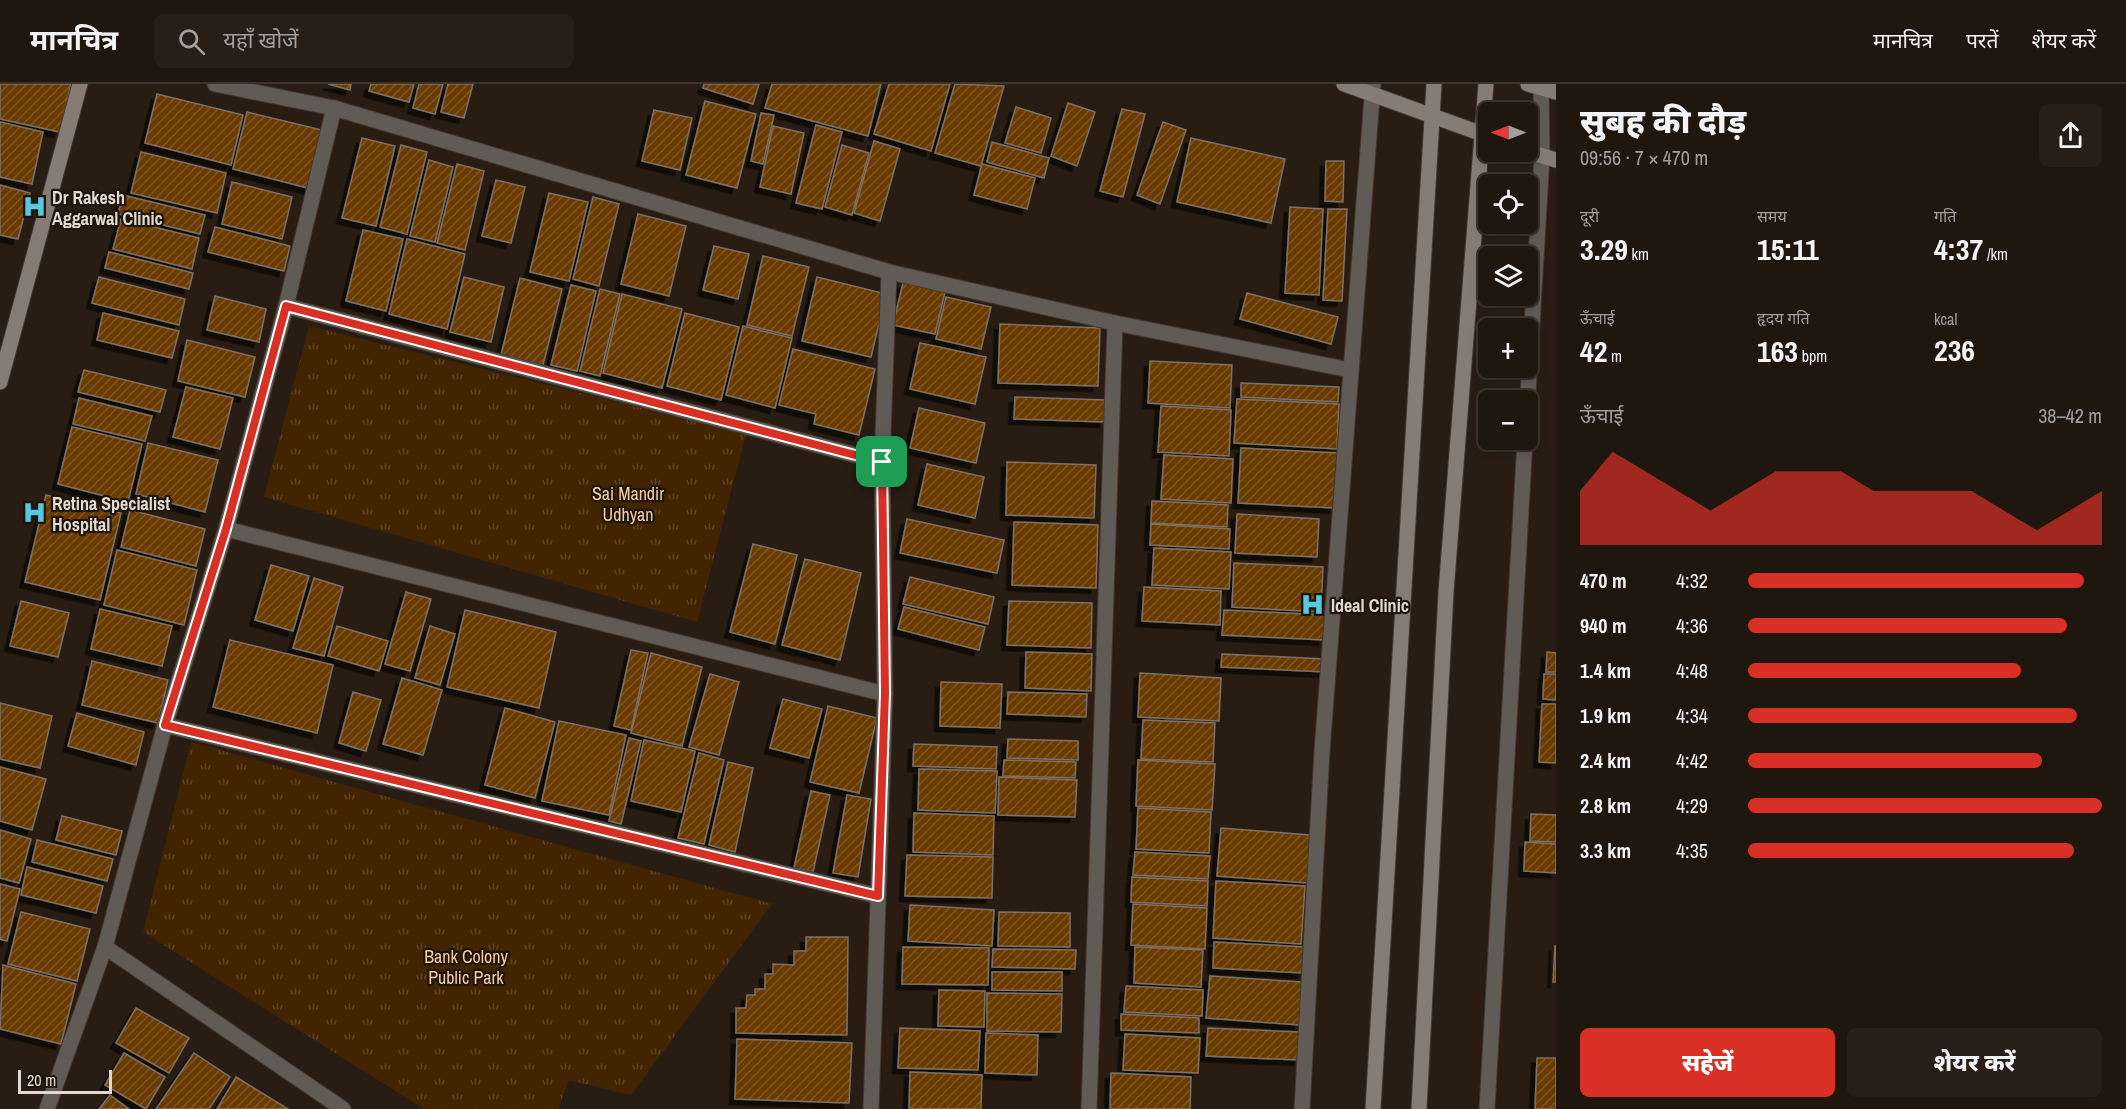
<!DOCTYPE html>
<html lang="hi">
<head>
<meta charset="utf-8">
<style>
	:root { --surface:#1f160e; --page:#271f17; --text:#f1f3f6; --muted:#a19f9e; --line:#3c352e; --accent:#d93025 }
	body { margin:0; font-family:"Archivo Narrow","Noto Sans Devanagari",sans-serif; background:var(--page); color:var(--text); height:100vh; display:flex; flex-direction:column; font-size:22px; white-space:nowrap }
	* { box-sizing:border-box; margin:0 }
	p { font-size:20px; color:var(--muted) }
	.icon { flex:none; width:33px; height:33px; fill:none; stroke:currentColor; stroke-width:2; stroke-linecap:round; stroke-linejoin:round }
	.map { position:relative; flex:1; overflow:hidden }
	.side { display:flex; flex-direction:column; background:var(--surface); width:570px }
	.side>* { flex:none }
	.needle { width:39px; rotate:270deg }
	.buttons { position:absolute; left:1478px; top:18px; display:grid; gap:12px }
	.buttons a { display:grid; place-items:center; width:60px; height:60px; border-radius:9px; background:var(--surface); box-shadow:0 3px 9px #0003,0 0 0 2px var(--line); font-size:30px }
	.scale { position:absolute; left:18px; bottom:15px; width:94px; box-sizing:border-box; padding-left:6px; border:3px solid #e1d9d2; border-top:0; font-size:16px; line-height:21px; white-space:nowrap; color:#e1d9d2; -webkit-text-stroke:4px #1f140a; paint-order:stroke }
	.pin { position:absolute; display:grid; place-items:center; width:51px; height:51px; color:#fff; margin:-26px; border-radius:12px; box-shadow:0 3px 9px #0006 }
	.round { display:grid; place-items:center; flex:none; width:63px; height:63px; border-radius:9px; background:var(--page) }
	.overview { display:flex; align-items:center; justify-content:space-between; height:102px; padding:0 24px }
	h1 { font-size:33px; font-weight:800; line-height:45px }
	.stats { display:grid; grid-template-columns:repeat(3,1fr); gap:9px; height:102px; padding:6px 24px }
	.stats div { display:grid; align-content:center }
	.stats b { font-size:30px; font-weight:800 }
	.stats small { font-size:16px; font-weight:400 }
	.stats p { font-size:16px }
	.chart { height:168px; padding:12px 24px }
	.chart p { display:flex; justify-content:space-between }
	.chart svg { width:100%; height:108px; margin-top:6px; fill:var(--accent); opacity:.7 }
	.cta { display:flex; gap:12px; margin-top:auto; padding:12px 24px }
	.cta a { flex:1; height:69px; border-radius:9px; background:var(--accent); color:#fff; font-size:24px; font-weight:800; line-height:69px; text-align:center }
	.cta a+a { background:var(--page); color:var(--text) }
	ul { padding:0 24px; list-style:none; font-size:20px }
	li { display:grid; grid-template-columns:96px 72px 1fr; align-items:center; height:45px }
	li i { height:15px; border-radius:8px; background:var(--accent) }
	header { display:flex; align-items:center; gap:36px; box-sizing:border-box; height:84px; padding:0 30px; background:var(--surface); border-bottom:2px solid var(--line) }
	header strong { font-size:28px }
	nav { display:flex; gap:33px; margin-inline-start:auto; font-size:21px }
	.search { width:420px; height:54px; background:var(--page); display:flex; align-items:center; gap:15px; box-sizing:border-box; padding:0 21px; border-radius:9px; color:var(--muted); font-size:22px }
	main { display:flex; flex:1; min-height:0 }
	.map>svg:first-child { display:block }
	.grass { fill:url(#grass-tufts) }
	.building { fill:url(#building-hatch); stroke:#7e7063; stroke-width:1.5; filter:url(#shadow) }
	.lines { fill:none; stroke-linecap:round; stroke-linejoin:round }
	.street-casing { stroke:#43372e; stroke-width:17 }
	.secondary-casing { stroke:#43372e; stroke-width:17 }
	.street { stroke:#615b55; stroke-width:15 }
	.secondary { stroke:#867c73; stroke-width:15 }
	.route-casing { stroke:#fff; stroke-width:12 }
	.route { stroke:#d93025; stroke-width:8 }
	.labels { text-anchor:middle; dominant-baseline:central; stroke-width:4.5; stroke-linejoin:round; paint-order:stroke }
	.poi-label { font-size:18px; font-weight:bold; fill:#e1d9d2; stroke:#1f140a; text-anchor:start }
	.park-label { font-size:18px; fill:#f8cba3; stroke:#1f140a }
</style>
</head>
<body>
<header>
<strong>मानचित्र</strong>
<div class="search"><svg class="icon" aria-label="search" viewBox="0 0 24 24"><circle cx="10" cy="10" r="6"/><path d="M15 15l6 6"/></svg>यहाँ खोजें</div>
<nav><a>मानचित्र</a><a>परतें</a><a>शेयर करें</a></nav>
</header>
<main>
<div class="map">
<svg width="1556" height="1025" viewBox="0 0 1556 1025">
	<defs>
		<pattern id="grass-tufts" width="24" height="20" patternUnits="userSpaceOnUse" patternTransform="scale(1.5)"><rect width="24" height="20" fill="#422402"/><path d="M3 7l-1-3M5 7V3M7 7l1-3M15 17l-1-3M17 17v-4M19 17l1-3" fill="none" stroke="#5d4326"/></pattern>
		<pattern id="building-hatch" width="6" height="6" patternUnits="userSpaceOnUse" patternTransform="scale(1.5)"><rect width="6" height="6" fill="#6a3b00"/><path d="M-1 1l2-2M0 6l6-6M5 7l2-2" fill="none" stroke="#7f5724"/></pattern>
		<filter id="shadow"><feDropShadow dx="-5.5" dy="5.5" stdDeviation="0" flood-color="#0009"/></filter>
	</defs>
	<rect width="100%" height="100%" fill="#291d13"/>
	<!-- grass -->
	<g class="grass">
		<path d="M309,242L746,350L697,538L264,413Z"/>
		<path d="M191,658L772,820L631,1011L569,996L558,1025H424L143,848Z"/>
	</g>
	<!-- building -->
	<g class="building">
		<path d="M0,0H71L60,48L0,35Z"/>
		<path d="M328,0H351L350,6Z"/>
		<path d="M371,0H414L409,18L369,7Z"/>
		<path d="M419,0H443L435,30L413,24Z"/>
		<path d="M448,0H473L464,34L441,28Z"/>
		<path d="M704,0H759L753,20L703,4Z"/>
		<path d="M772,0H881L868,52L765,24Z"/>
		<path d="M889,0H950L931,67L874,50Z"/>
		<path d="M955,0L1004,2L981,82L935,69Z"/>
		<path d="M157,10L243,31L231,81L145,59Z"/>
		<path d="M705,17L756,30L737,104L686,91Z"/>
		<path d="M1068,19L1095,28L1077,82L1051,72Z"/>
		<path d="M1016,23L1051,34L1041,69L1005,59Z"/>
		<path d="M1122,25L1145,30L1123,113L1100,107Z"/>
		<path d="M654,26L692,34L680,86L642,77Z"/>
		<path d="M247,28L326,47L312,105L233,85Z"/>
		<path d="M761,29L774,31L763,80L751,77Z"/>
		<path d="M0,38L43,48L32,100L0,93Z"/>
		<path d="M1163,38L1186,46L1160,120L1137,111Z"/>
		<path d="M816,41L842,48L822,125L796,119Z"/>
		<path d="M773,42L804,49L791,110L760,103Z"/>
		<path d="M362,54L395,62L376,142L342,134Z"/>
		<path d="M1191,54L1285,75L1271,139L1177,118Z"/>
		<path d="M874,57L900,65L880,137L854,129Z"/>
		<path d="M992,58L1049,74L1044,94L987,78Z"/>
		<path d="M401,61L427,68L407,150L380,143Z"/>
		<path d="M842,61L869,69L852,131L825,123Z"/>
		<path d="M141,68L226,89L217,129L131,109Z"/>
		<path d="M429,76L453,83L435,158L410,152Z"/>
		<path d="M1326,77H1344L1343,118L1325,117Z"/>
		<path d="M457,80L484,87L465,166L437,159Z"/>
		<path d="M982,80L1035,94L1027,125L974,111Z"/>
		<path d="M496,96L525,103L511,159L482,152Z"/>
		<path d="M232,98L292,113L282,155L222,140Z"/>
		<path d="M0,101L30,109L18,155L0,151Z"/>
		<path d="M549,109L588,118L569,197L530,188Z"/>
		<path d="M123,111L205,131L200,150L118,130Z"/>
		<path d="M593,113L619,120L599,202L573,195Z"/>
		<path d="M1290,123L1323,125L1319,211L1285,209Z"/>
		<path d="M1328,125H1347L1342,217L1323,216Z"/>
		<path d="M638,130L686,142L669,212L621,200Z"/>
		<path d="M121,135L199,154L192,185L113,165Z"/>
		<path d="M215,143L290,162L284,187L208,168Z"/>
		<path d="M363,146L403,155L386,227L346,217Z"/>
		<path d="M407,155L465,170L447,245L389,230Z"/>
		<path d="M714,162L749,170L738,215L703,206Z"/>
		<path d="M109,168L193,189L189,205L105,184Z"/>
		<path d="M763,172L809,183L792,252L747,241Z"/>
		<path d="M99,193L185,215L179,241L92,219Z"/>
		<path d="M464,193L504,203L491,258L450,248Z"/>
		<path d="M817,193L886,210L871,273L802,257Z"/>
		<path d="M520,194L562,205L543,281L501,271Z"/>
		<path d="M903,199L945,208L935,250L893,241Z"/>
		<path d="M571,201L596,207L577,287L551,281Z"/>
		<path d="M600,205L620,210L600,292L580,287Z"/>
		<path d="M1247,209L1338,233L1331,260L1240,235Z"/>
		<path d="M622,210L682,225L662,304L603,289Z"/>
		<path d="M215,212L266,225L259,258L207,246Z"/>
		<path d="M946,213L991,223L981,265L936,255Z"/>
		<path d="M103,229L179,247L172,274L97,256Z"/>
		<path d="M685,229L739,243L721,316L667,302Z"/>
		<path d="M1000,240L1100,244L1098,302L998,299Z"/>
		<path d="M743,242L792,254L775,324L726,311Z"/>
		<path d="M187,256L255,273L245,313L178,297Z"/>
		<path d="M920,259L986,273L975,320L910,305Z"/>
		<path d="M793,265L875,285L859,351L814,340L816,330L779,321Z"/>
		<path d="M1150,277L1232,281L1230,324L1148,319Z"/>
		<path d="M84,286L166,306L160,328L78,308Z"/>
		<path d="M1241,299L1339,303L1338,318L1241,313Z"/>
		<path d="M186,303L233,314L220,365L173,353Z"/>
		<path d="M1015,313L1106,316L1105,338L1014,335Z"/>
		<path d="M79,314L152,332L145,357L73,340Z"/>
		<path d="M1237,315L1339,320L1337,365L1234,359Z"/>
		<path d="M1161,322L1231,326L1229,372L1158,368Z"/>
		<path d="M919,324L985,339L976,379L910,364Z"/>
		<path d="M72,343L142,360L128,418L58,400Z"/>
		<path d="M148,359L218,376L205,428L136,410Z"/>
		<path d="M1241,364L1337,369L1335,424L1238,419Z"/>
		<path d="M1164,371L1233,375L1231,419L1161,415Z"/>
		<path d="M1007,378L1096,381L1094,434L1006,431Z"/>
		<path d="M927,380L984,393L975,434L918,421Z"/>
		<path d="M46,411L121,429L100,516L25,498Z"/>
		<path d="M1152,417L1228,421L1227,443L1151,439Z"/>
		<path d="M130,426L205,445L196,482L121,463Z"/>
		<path d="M1237,430L1319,435L1317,473L1235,469Z"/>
		<path d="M907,435L1004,456L997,489L900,469Z"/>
		<path d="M1014,438L1098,441L1096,504L1012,501Z"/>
		<path d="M1151,440L1230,445L1229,465L1150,461Z"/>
		<path d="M753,460L797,471L775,560L730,548Z"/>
		<path d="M1154,464L1231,468L1229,505L1152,501Z"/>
		<path d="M117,466L197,486L184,541L104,521Z"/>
		<path d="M805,475L861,489L840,576L782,561Z"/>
		<path d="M1234,479L1323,483L1321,528L1232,523Z"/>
		<path d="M271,481L309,492L293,547L255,536Z"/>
		<path d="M910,493L994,513L988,540L903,520Z"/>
		<path d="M314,494L343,503L324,572L293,564Z"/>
		<path d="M1144,503L1221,507L1220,541L1142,537Z"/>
		<path d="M406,508L431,515L410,587L385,580Z"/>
		<path d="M21,517L69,529L58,573L10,562Z"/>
		<path d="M1009,517L1092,519L1091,564L1007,561Z"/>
		<path d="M904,523L985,543L979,566L898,545Z"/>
		<path d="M100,525L172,542L162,582L91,565Z"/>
		<path d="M465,526L556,548L539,624L447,603Z"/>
		<path d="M1224,526L1325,531L1324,556L1222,551Z"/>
		<path d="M337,542L388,557L379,587L328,572Z"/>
		<path d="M430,542L455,550L440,601L415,594Z"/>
		<path d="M230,556L333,581L317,649L213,623Z"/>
		<path d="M631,566L648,569L631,646L614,642Z"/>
		<path d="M1026,568L1092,570L1091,607L1025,604Z"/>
		<path d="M1547,568L1556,569V588H1546Z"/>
		<path d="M651,569L702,583L682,662L631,649Z"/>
		<path d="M1222,570L1325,575V588L1221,583Z"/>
		<path d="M92,577L168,596L158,639L82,621Z"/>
		<path d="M1140,589L1221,594L1219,637L1138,633Z"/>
		<path d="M710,590L739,598L719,671L689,663Z"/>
		<path d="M1544,590H1556V616L1543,615Z"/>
		<path d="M402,594L442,606L423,671L383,660Z"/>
		<path d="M941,598L1002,600L1000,644L940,642Z"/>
		<path d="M353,608L381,616L366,667L339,659Z"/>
		<path d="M1008,608L1087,610L1086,633L1007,630Z"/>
		<path d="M783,615L822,625L809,674L770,664Z"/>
		<path d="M0,619L52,632L40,684L0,675Z"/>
		<path d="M1542,620H1556V679L1539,678Z"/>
		<path d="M828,622L877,634L859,709L810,698Z"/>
		<path d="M505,624L555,638L535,714L485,701Z"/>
		<path d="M77,629L144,648L136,681L68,662Z"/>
		<path d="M1143,636L1215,639L1213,678L1141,675Z"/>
		<path d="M559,637L626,651L609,731L542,717Z"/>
		<path d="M629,654L641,657L621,740L609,737Z"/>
		<path d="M1008,655L1078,657V676L1007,674Z"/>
		<path d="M644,656L695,667L681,728L631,717Z"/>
		<path d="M914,660L997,663L996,685L913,682Z"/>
		<path d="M699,669L724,676L704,760L678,754Z"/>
		<path d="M1004,676L1076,678L1075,694L1003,692Z"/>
		<path d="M1138,676L1215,680L1212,726L1136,722Z"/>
		<path d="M728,678L753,684L735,768L709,761Z"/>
		<path d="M0,683L46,695L32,746L0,737Z"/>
		<path d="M919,685L997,687L995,729L918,726Z"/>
		<path d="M999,693L1077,696L1075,733L998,731Z"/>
		<path d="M811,707L830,711L813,788L794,784Z"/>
		<path d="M847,711L871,715L858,793L833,789Z"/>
		<path d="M1138,724L1211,728L1209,769L1136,765Z"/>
		<path d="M914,729L994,732L993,771L913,768Z"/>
		<path d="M1531,730L1556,731V758L1530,757Z"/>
		<path d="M62,732L122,747L116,771L56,756Z"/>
		<path d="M1221,744L1310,751L1307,799L1217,792Z"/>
		<path d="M0,746L31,755L19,799L0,794Z"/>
		<path d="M37,756L113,775L107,797L32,778Z"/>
		<path d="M1525,758L1556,760V789L1524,787Z"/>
		<path d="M1135,768L1210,772L1208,795L1133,791Z"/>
		<path d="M907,771L993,773L992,814L905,812Z"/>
		<path d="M27,783L103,802L96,829L21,811Z"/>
		<path d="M1132,793L1208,797L1207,822L1131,818Z"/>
		<path d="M1216,797L1305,802L1301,860L1213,854Z"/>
		<path d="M0,800L20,805L7,857L0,855Z"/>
		<path d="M1133,820L1207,824L1205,865L1131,861Z"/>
		<path d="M910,821L994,826L992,862L908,857Z"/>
		<path d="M21,828L90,845L77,897L8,880Z"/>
		<path d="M999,828L1070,829V863L998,862Z"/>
		<path d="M806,853H848L847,951L736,949V924H746L747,911H755V905H765V890H773V880L794,881V867H806Z"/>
		<path d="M1214,858L1304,863L1303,889L1213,884Z"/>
		<path d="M1555,862H1556V898H1553Z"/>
		<path d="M903,863L989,864L988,901L902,900Z"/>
		<path d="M1135,863L1203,866L1201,903L1134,899Z"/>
		<path d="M993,865L1076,866L1075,885L992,883Z"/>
		<path d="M3,881L76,900L61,960L0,945Z"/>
		<path d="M992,888H1062V907L992,906Z"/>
		<path d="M1210,892L1302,898L1299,941L1206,934Z"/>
		<path d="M1126,902L1203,906L1202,932L1124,928Z"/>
		<path d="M939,906L985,907L984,943L938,942Z"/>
		<path d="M987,909L1062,910L1061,948L987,947Z"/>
		<path d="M136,924L189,954L169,989L116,959Z"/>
		<path d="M1121,930L1199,934V949L1121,946Z"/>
		<path d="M900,944L980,947L978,986L898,984Z"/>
		<path d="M1208,944L1300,948L1299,976L1206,972Z"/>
		<path d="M986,949L1038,951L1037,991L985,989Z"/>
		<path d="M1125,950L1200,954L1198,989L1123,986Z"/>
		<path d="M737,955L852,959L849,1019L735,1015Z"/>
		<path d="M124,969L165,993L146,1025L105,1001Z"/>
		<path d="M194,969L230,993L209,1025H156Z"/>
		<path d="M1537,974H1556V1025H1535Z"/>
		<path d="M910,988L982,991L981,1025H909Z"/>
		<path d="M1111,989L1191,993L1190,1025H1110Z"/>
		<path d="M236,993L288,1025H217Z"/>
		<path d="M110,1011L129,1025H99Z"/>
	</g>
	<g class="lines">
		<defs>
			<g id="street">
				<path d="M215,0L334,24L889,188L1115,239L1350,286"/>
				<path d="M286,222L882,378"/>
				<path d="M1527,326L1542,72L1541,0"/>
				<path d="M226,445L885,610"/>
				<path d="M165,641L878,812"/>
				<path d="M105,863L343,1025"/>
				<path d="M47,1025L105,863L165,641L226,445L286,222L334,24"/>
				<path d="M871,1025L885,610L882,378L889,188"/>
				<path d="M1089,1025L1115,239"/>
				<path d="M1302,1025L1322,667L1373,0"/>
				<path d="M1487,1025L1525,356"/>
			</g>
			<g id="secondary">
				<path d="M1344,0L1488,52"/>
				<path d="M1528,0L1556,8"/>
				<path d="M1527,67L1556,76"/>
				<path d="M0,298L80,0"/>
				<path d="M1373,1025L1434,0"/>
				<path d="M1419,1025L1446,508L1486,0"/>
			</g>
		</defs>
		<!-- street casing -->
		<use href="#street" class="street-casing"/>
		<!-- secondary casing -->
		<use href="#secondary" class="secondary-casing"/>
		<!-- street -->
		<use href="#street" class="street"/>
		<!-- secondary -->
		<use href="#secondary" class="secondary"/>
	</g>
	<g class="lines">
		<defs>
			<path id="route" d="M286,222L882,378L885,609L878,812L165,641L226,445Z"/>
		</defs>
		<!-- route casing -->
		<use href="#route" class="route-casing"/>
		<!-- route -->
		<use href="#route" class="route"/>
	</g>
	<!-- icons -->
	<defs>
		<symbol id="hospital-bare" viewBox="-9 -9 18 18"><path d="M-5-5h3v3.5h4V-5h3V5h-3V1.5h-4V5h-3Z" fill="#56c9e0" stroke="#1f140a" stroke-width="2.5" paint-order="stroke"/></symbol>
	</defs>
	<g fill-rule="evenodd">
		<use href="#hospital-bare" x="18" y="106" width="33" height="33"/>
		<use href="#hospital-bare" x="18" y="412" width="33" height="33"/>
		<use href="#hospital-bare" x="1296" y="504" width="33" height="33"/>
	</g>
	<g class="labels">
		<!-- poi labels -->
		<g class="poi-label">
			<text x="52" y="113">Dr Rakesh<tspan x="52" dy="21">Aggarwal Clinic</tspan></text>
			<text x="52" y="419">Retina Specialist<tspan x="52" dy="21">Hospital</tspan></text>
			<text x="1331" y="521">Ideal Clinic</text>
		</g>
		<!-- park labels -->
		<g class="park-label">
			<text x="628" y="409">Sai Mandir<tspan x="628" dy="21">Udhyan</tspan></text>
			<text x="466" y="872">Bank Colony<tspan x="466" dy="21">Public Park</tspan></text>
		</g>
	</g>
</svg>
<div class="buttons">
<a><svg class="needle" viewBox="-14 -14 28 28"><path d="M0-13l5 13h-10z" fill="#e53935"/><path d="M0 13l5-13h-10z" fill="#a19f9e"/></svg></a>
<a><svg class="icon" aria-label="locate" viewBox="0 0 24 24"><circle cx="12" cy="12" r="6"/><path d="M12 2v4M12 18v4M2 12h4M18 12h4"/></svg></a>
<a><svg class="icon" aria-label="layers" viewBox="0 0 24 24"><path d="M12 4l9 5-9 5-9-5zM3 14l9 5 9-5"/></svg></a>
<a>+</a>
<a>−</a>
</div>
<div class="scale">20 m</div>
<div class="pin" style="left:882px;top:378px;background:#1e9e55"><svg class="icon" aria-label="arrive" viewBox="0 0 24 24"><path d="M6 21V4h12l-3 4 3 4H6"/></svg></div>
</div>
<section class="side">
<div class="overview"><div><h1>सुबह की दौड़</h1><p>09:56 · 7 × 470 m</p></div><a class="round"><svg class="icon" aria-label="share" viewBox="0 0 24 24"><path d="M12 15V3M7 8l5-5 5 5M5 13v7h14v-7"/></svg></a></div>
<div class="stats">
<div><p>दूरी</p><b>3.29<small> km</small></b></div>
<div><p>समय</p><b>15:11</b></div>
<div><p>गति</p><b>4:37<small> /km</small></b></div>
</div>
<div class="stats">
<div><p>ऊँचाई</p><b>42<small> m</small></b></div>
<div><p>हृदय गति</p><b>163<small> bpm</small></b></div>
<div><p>kcal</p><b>236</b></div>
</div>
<div class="chart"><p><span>ऊँचाई</span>38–42 m</p>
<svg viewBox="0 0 160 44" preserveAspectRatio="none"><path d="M0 44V22L10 6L20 14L30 22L40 30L50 22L60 14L70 14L80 14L90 22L100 22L110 22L120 22L130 30L140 38L150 30L160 22V44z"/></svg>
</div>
<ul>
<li><b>470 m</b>4:32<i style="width:95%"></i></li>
<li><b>940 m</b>4:36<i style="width:90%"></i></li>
<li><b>1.4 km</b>4:48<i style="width:77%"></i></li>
<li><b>1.9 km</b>4:34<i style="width:93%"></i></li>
<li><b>2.4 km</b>4:42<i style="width:83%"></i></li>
<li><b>2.8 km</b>4:29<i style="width:100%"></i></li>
<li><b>3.3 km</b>4:35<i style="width:92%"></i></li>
</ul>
<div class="cta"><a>सहेजें</a><a>शेयर करें</a></div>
</section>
</main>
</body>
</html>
